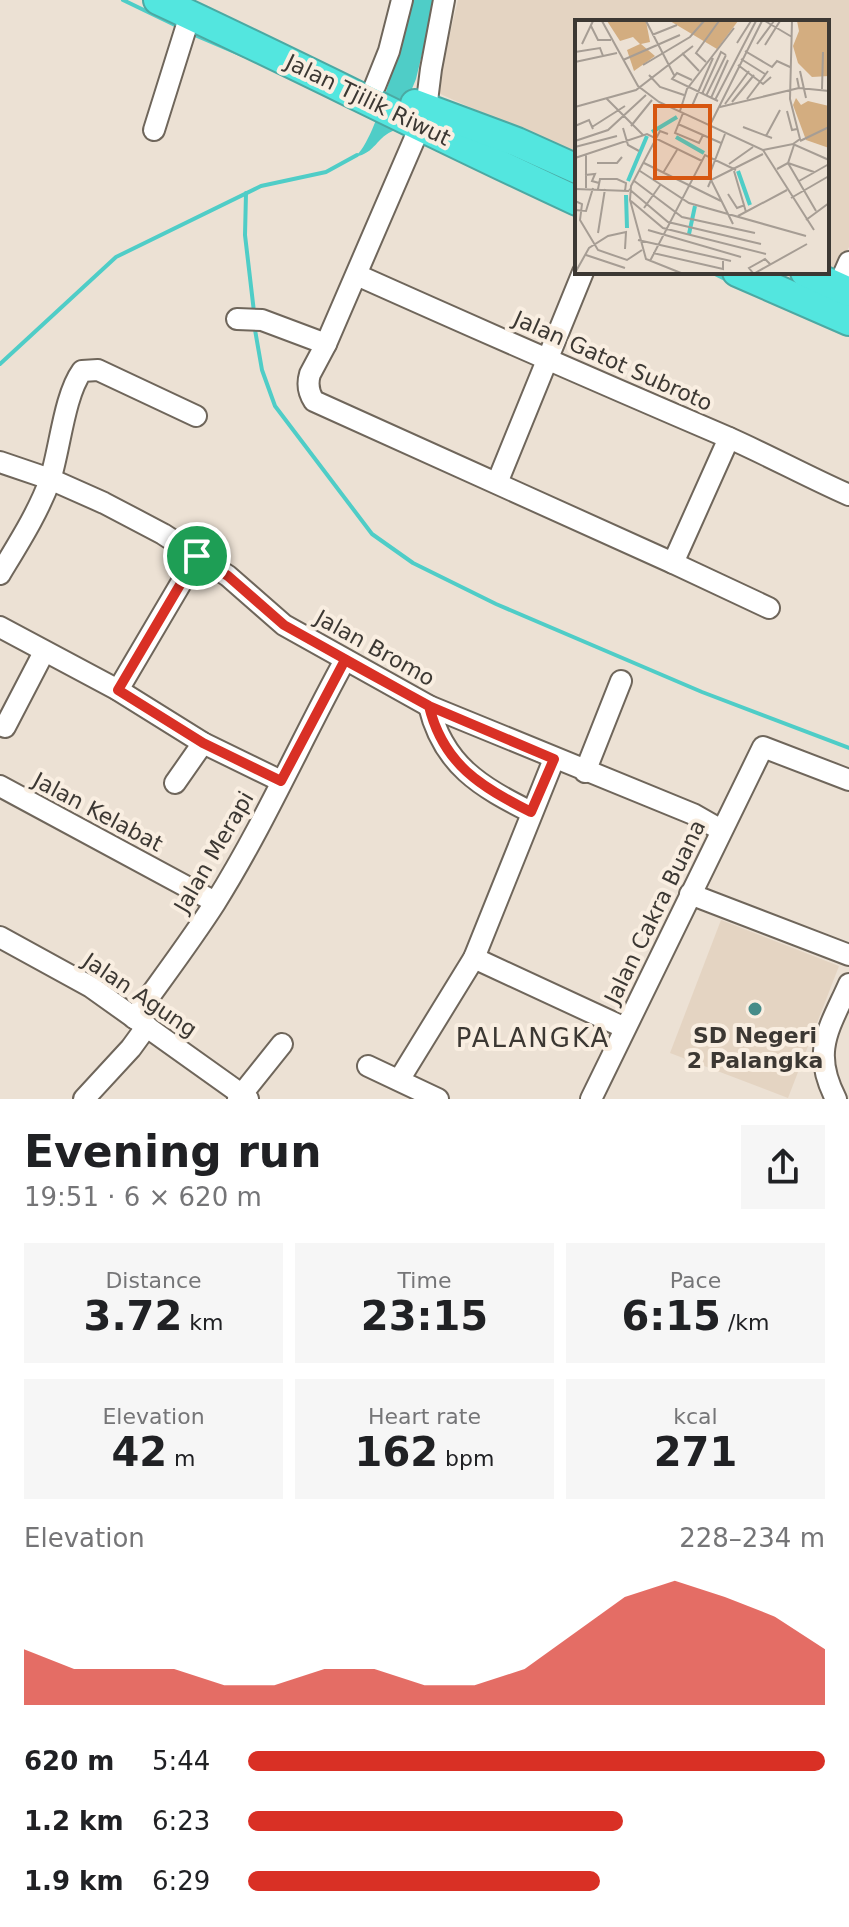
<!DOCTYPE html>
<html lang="en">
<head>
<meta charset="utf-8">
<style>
	:root { --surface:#fff; --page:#f6f6f6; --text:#202124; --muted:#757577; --accent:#d93025 }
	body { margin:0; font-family:"DejaVu Sans",sans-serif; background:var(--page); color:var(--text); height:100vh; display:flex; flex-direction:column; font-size:30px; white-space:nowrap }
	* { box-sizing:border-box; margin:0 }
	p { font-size:26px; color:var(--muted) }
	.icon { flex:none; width:44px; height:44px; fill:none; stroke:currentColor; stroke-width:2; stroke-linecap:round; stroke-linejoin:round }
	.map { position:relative; height:1099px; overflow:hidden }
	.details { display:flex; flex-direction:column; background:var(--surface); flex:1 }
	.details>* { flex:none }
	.pin { position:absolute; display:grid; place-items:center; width:68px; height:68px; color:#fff; margin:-34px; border:4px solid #fff; border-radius:50%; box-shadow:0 2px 8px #0007 }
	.round { display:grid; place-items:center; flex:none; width:84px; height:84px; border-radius:0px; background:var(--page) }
	.overview { display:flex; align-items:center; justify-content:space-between; height:136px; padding:0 24px }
	h1 { font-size:44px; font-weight:800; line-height:60px }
	.metrics { display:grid; grid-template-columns:repeat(3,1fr); gap:12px; height:136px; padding:8px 24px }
	.metrics div { display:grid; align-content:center; border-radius:0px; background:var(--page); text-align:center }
	.metrics b { font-size:40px; font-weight:800 }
	.metrics small { font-size:22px; font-weight:400 }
	.metrics p { font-size:22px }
	.chart { height:224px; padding:16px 24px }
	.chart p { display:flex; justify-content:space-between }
	.chart svg { width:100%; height:144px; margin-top:8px; fill:var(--accent); opacity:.7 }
	ul { padding:0 24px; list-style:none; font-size:26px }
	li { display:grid; grid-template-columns:128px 96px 1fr; align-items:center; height:60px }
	li i { height:20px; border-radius:10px; background:var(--accent) }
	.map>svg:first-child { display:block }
	.built { fill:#e4d4c2 }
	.water { fill:#4fcdc7 }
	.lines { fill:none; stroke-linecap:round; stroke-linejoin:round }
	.stream { stroke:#4fcdc7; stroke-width:4 }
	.minor-casing { stroke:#6f665b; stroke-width:24 }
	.highway-casing { stroke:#4ba9a3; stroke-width:32 }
	.minor { stroke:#fff; stroke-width:20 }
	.highway { stroke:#53e6df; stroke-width:28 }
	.route-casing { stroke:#fff; stroke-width:16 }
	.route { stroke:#d93025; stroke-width:10 }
	.poi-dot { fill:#458c89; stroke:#f9eee1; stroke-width:3 }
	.labels { text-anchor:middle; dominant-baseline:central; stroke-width:8; stroke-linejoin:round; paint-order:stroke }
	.street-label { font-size:22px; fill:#3c3833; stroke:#f9eee1 }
	.poi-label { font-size:22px; font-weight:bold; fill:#3c3833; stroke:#f9eee1 }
	.quarter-label { font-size:26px; letter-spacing:2px; fill:#3c3833; stroke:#f9eee1 }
	.inset-river { fill:none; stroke:#4fcdc7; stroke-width:4 }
	.inset-road { fill:none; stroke:#a69d94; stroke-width:2 }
	.view { fill:#d75610; fill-opacity:0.15; stroke:#d75610; stroke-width:4 }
	.inset-edge { fill:none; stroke:#3c3833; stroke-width:4 }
</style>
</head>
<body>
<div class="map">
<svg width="849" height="1099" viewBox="0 0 849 1099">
	<rect width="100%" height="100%" fill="#ece1d4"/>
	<!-- built -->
	<g class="built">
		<path d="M458,0H849V247L837,274L827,270V22H577V156L436,92Z"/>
		<path d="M721,920L839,966L788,1098L670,1053Z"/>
	</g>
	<!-- water -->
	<path class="water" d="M411,0H435L416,79L395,130C376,137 376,153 355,157C378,139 403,32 411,0Z"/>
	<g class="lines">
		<!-- stream -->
		<g class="stream">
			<path d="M123,0L179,27"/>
			<path d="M190,33L244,56"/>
			<path d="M246,193L245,235L254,312"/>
			<path d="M711,272L727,280"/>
			<path d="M254,324L262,370L275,406L372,534L413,563L496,604L702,692L849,748"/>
			<path d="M0,364L116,257L261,186L326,172L357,155"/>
		</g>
		<defs>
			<g id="minor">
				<path d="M444,0L431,69L426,109L421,124L326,344L310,374C307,384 308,392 314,401L673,563L729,438"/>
				<path d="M375,86L389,51L402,0"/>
				<path d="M154,130L190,15"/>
				<path d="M357,275C480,330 603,384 727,437C768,455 808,477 849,495"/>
				<path d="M838,287L849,262"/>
				<path d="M237,319L262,320L326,344"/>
				<path d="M0,462L50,479L104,503L163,534L228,576L284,625L429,706L693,814L721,830"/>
				<path d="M497,483L583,272"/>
				<path d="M673,563L769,608"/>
				<path d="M0,574C18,544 38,513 50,480C60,449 64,396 82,371L98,370L196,416"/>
				<path d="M0,627L118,690L203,743L281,781"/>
				<path d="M118,690L197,556"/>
				<path d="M429,706C443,765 481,787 531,812"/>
				<path d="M5,727L44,652"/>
				<path d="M585,772L621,681"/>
				<path d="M175,783L203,743"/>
				<path d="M0,786L215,902"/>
				<path d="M690,894L849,955"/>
				<path d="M0,937L91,987L248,1099"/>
				<path d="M474,958L625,1028"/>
				<path d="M134,1018C161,980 190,942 215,903C264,825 301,740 345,660"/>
				<path d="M368,1066L438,1099"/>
				<path d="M399,1080L474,958L554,759"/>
				<path d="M84,1099L131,1048L147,1026"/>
				<path d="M238,1099L282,1044"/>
				<path d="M591,1099L763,747L849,780"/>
				<path d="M836,1099C811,1051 829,1029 849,984"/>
			</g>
			<g id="highway">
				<path d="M158,0C298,65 436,136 577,201"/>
				<path d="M415,104L517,142L577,169"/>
				<path d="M737,272L849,321"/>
				<path d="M805,272L849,292"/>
			</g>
		</defs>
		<!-- minor casing -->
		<use href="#minor" class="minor-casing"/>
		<!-- highway casing -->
		<use href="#highway" class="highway-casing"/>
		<!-- minor -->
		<use href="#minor" class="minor"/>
		<!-- highway -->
		<use href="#highway" class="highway"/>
	</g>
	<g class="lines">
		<defs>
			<path id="route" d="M197,556L118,690L203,743L281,781L345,660L429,706L554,759L531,812C481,787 443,764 429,706L284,625L228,576L197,556"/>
		</defs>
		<!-- route casing -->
		<use href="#route" class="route-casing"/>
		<!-- route -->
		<use href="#route" class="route"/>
	</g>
	<!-- markers -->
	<circle class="poi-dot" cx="755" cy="1009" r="8"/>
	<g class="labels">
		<!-- street labels -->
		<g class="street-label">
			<text transform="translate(368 100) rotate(26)">Jalan Tjilik Riwut</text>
			<text transform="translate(613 361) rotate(24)">Jalan Gatot Subroto</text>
			<text transform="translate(375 648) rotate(29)">Jalan Bromo</text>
			<text transform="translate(98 812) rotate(28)">Jalan Kelabat</text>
			<text transform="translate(214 852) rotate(-60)">Jalan Merapi</text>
			<text transform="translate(655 912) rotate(-64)">Jalan Cakra Buana</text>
			<text transform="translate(140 995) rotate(34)">Jalan Agung</text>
		</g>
		<!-- poi labels -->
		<g class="poi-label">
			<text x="755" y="1035">SD Negeri<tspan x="755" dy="25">2 Palangka</tspan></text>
		</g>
		<!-- quarter labels -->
		<g class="quarter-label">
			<text x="533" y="1038">PALANGKA</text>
		</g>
	</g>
	<!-- overview -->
	<g transform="translate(575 20)">
		<rect width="254" height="254" fill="#ece1d4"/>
		<path d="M32,1H71L75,22L66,24L80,36L59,51L52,30L65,24L58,17L45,21ZM95,1H163L142,29ZM222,1H254V56L237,57L223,43L218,26L224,11ZM221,78L226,85L233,81L254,86V128L231,120L218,85Z" fill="#d3ad80"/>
		<path class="inset-river" d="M77,112L102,97M101,117L129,133M163,151L175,185M53,161L72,116M51,175L52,208M114,214L120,186"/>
		<path class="inset-road" d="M27,1L63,66L84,82L188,130L239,210M71,1L99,55M190,1L217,17M217,1L215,79L225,119L218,124M16,6L23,20H36M77,15L102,5M162,23L176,1M7,24L18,1M182,24L199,1M190,25L205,1M170,31L197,47L202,41L215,47M0,32L25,28L28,36M107,33L124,51M166,39L190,54M48,40L105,15M0,42L42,33M131,42L121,33L144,1M68,45L115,17L129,1M163,45L188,64L196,57M225,51L231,78M74,55L85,67L109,75M117,60L102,53L97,59L143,81M224,68L254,71M247,69L248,32M127,74L146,32L151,35M131,76L151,35M31,78L68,115M136,78L153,40M172,79L193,51M140,80L181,1M157,82L179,55M150,84L174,51M117,86L138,38M0,87L61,70L118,26M145,87L224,68L222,58M105,91L112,69L159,8M212,91L217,110L222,109M108,93L100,113L124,123L128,115M103,104L146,123M135,105L187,1M0,106L14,100L18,109M56,106L77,80M17,107L50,86M168,107L197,118M48,108L53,125L64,131M93,114L85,111L56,166L55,180L71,239L106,253M150,114L134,156L158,204M191,116L205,90M0,121L33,110L71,75M225,121L254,107M0,127L42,116M188,130L218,124L254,140M11,134V168M0,138L72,114L127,141M22,143H42L47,137M69,143L146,181M213,143L241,191M213,143L239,152M154,144L178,127M202,149L213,143L219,125M65,151L114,183L231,216M159,151L171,192M88,153L102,130M10,155L20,154L17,161L24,163M58,160L107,197L180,213M224,161L254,144M133,167L136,160L188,134M0,169L54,171M23,169L25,159H42L51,163L50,171M54,169L93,202L186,224M153,174L162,188L170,185M216,178L254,156M0,181L7,184L5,200L23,230L52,240L67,230M56,181L88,208L191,234M69,188L86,164M0,190L11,191L18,168M163,196L212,170M231,200L254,183M73,210L166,237M23,213L30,169M63,220L156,241M78,233L148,249V241M11,235L50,248M75,241L130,135L161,150M0,253L14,228L33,216L51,212L50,229M178,253L174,248L190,239L195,244M180,253L232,224"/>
		<path class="view" d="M80,86H135V158H80Z"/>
		<rect width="254" height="254" class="inset-edge"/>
	</g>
</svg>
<div class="pin" style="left:197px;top:556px;background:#1e9e55"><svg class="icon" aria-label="arrive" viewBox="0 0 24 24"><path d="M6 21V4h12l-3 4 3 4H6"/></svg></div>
</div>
<section class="details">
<div class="overview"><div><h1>Evening run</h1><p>19:51 · 6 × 620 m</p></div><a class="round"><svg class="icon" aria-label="share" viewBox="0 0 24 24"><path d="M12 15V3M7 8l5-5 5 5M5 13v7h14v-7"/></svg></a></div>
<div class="metrics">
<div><p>Distance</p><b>3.72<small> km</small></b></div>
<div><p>Time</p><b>23:15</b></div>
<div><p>Pace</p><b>6:15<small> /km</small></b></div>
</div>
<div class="metrics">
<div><p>Elevation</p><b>42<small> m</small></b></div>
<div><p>Heart rate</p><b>162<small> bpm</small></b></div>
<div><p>kcal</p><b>271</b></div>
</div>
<div class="chart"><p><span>Elevation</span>228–234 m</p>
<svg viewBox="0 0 160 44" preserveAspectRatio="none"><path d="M0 44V27L10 33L20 33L30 33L40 38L50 38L60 33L70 33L80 38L90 38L100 33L110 22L120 11L130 6L140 11L150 17L160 27V44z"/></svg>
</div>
<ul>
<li><b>620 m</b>5:44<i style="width:100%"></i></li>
<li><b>1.2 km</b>6:23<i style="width:65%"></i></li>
<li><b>1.9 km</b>6:29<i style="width:61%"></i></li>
</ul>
</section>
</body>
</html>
